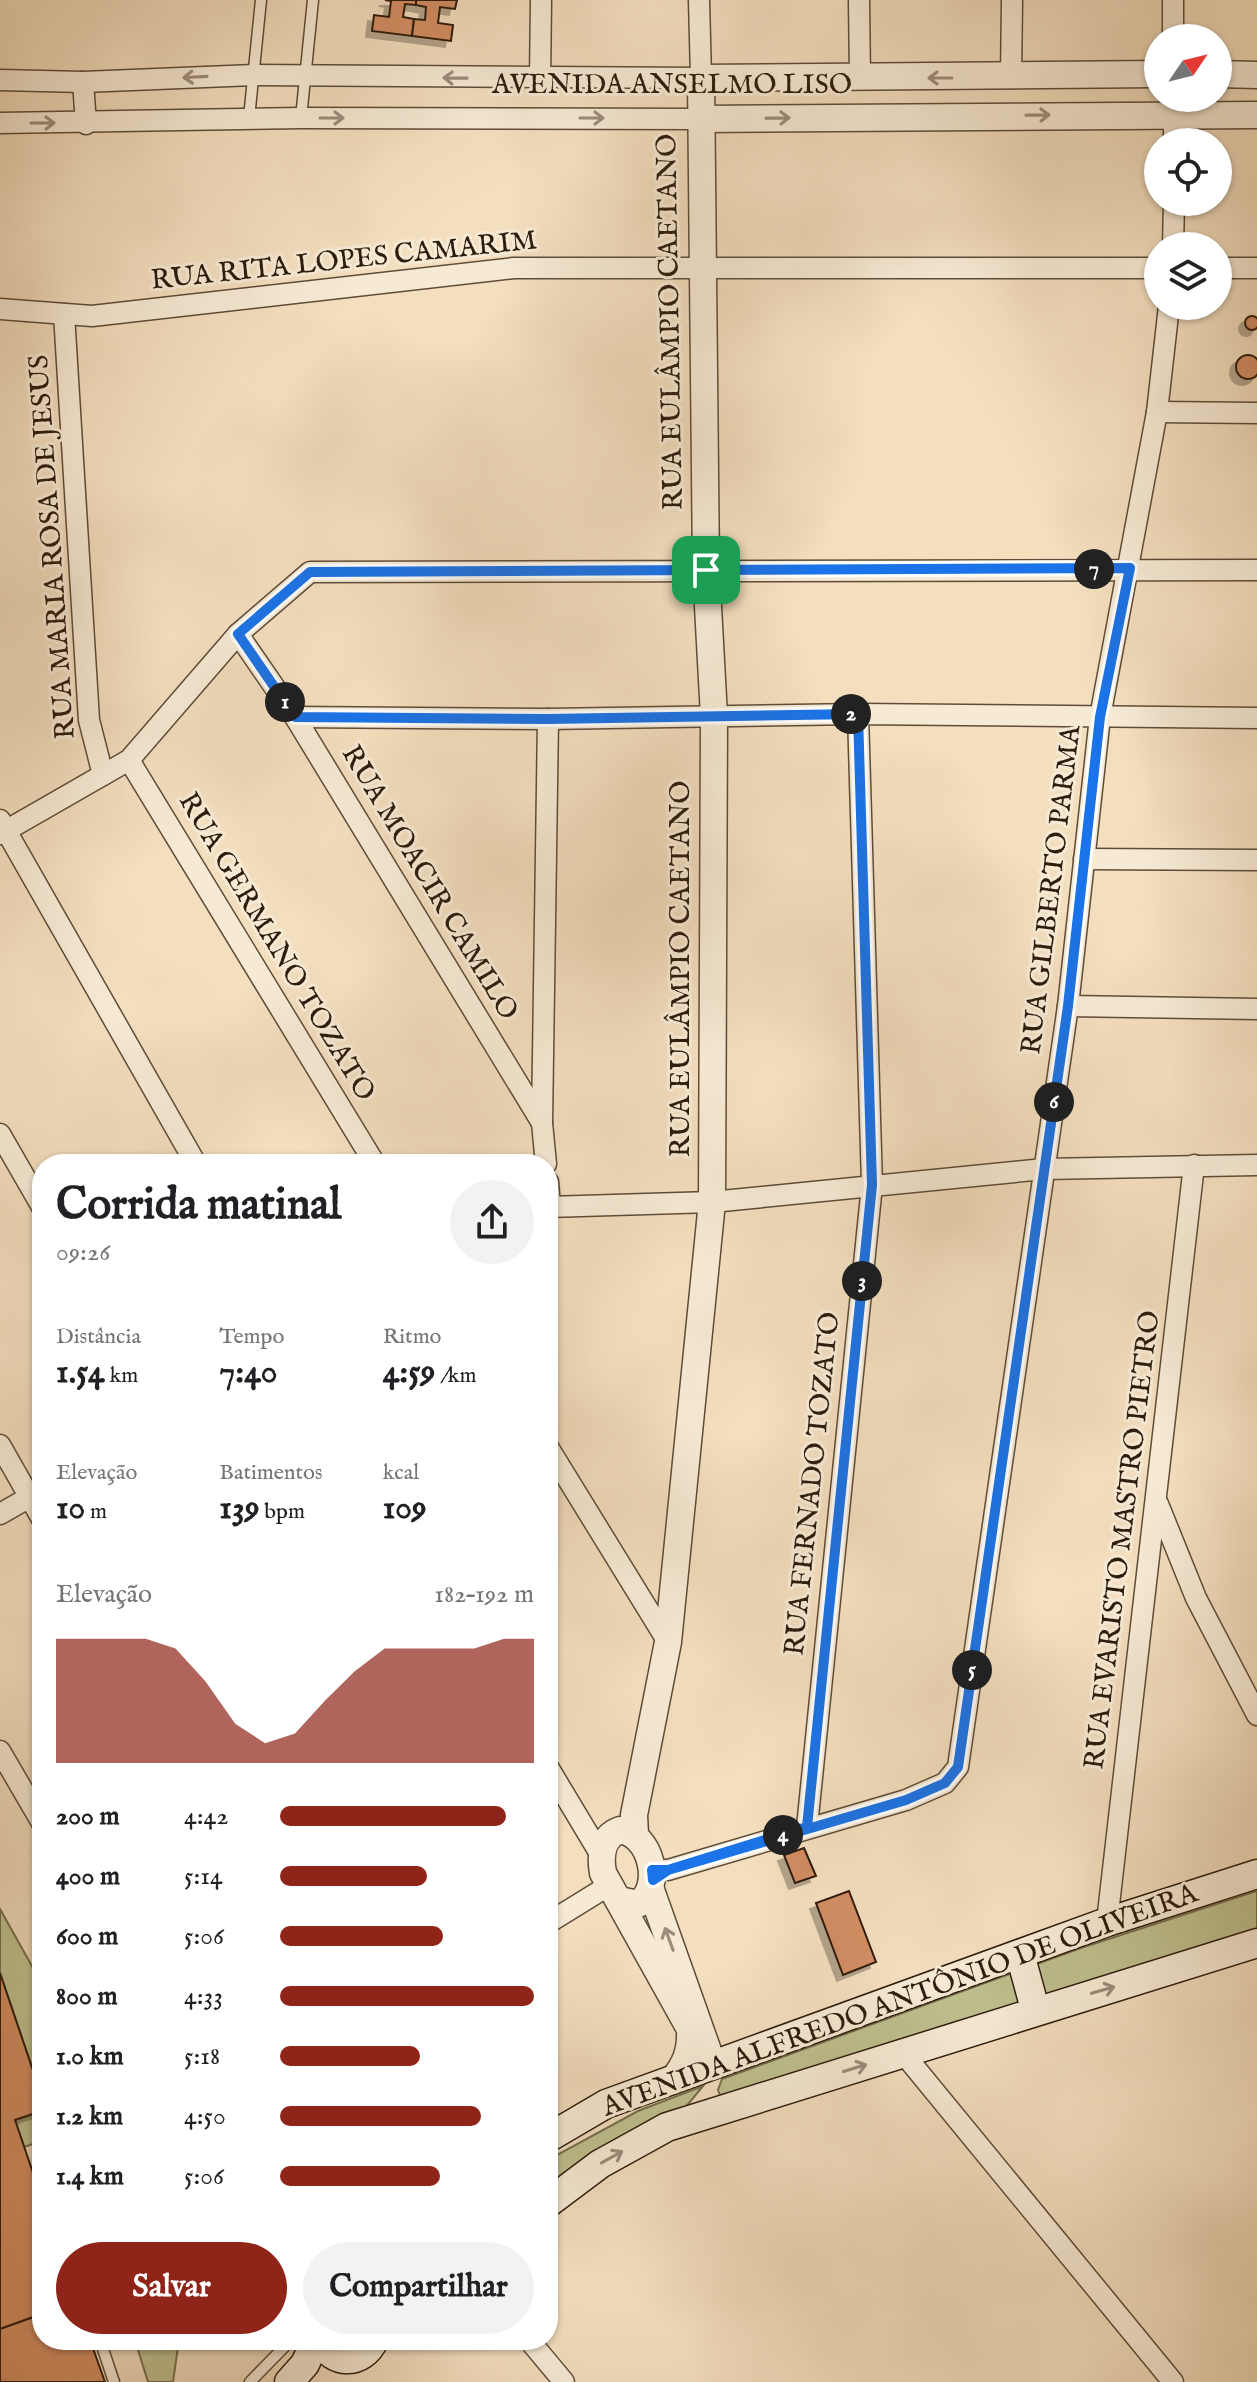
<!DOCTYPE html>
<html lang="pt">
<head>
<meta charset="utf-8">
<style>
	:root { --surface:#fff; --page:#f2f2f2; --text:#202124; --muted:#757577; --accent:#8f2418 }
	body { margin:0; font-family:"IM FELL English",serif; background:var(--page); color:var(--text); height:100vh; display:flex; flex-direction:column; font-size:30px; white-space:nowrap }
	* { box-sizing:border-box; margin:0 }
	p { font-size:26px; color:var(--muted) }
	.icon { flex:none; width:44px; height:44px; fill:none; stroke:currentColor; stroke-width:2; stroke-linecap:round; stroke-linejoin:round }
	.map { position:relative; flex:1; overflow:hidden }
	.drawer { position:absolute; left:32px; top:1154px; width:526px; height:1196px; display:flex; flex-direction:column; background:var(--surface); border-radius:32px; box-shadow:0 2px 6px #0004 }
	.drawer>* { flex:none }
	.needle { width:52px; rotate:55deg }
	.controls { position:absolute; left:1144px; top:24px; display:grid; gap:16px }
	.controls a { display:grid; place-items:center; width:88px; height:88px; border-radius:50%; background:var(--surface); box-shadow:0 2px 6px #0004; font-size:40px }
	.pin { position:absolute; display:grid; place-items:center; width:68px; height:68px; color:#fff; margin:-34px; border-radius:16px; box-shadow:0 4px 12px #0006 }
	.km { position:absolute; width:40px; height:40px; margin:-20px; border-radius:50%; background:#222; color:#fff; font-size:22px; line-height:40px; text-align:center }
	.round { display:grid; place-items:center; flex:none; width:84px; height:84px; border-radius:42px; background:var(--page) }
	.summary { display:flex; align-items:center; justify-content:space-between; height:136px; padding:0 24px }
	h1 { font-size:44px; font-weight:800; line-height:60px }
	.figures { display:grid; grid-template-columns:repeat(3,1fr); gap:12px; height:136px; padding:8px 24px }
	.figures div { display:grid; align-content:center }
	.figures b { font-size:34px; font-weight:800 }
	.figures small { font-size:22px; font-weight:400 }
	.figures p { font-size:22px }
	.chart { height:224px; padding:16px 24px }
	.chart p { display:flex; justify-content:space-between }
	.chart svg { width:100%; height:144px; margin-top:8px; fill:var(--accent); opacity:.7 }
	.button { display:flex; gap:16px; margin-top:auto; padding:16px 24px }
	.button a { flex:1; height:92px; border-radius:48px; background:var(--accent); color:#fff; font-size:32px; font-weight:800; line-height:92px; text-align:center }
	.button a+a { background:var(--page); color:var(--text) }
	ul { padding:0 24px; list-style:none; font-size:26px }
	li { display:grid; grid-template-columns:128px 96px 1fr; align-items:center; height:60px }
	li i { height:20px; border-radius:10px; background:var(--accent) }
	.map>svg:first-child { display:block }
	.green { fill:#bfc08f; stroke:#766e4e; stroke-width:2 }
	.building { fill:#d28d63; stroke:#2d1b0c; stroke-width:2; filter:url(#shadow) }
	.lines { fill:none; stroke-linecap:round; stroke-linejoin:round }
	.service-casing { stroke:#5e4c38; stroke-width:13 }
	.minor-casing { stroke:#5e4c38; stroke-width:23 }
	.tertiary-casing { stroke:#5e4c38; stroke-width:29 }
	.secondary-casing { stroke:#2d1b0c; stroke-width:31 }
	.service { stroke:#f7ead5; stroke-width:10 }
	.minor { stroke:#f7ead5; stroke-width:20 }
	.tertiary { stroke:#f7ead5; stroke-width:26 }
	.secondary { stroke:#f7ead5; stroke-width:28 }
	.oneway { stroke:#9c8d7b }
	.route-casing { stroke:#fff; stroke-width:16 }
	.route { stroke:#1a73e8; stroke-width:10 }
	.labels { text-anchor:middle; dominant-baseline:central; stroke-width:6; stroke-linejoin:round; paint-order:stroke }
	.street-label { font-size:28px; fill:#2d1b0c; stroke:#f7ead5 }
</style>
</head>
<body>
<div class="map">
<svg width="1257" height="2382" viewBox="0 0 1257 2382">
	<defs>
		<filter id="shadow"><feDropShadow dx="-6" dy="6" stdDeviation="0" flood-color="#0004"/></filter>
	</defs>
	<rect width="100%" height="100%" fill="#f3debe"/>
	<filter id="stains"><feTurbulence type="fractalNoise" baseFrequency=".0025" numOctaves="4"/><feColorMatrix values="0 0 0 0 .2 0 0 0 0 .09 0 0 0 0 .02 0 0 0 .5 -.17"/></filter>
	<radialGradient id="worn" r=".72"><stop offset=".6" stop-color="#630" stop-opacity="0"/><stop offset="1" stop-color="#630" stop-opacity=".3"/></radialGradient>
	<!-- green -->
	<g class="green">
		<path d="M1257,1891V1929L724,2106L718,2090L722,2079L1081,1948Z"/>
		<path d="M0,1909L42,1984V2097L0,1973Z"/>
		<path d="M703,2086L685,2108L548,2193V2161L555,2156L638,2111Z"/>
		<path d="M42,2111V2141L24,2147L15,2120Z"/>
		<path d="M135,2340H179L173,2382H148Z"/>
	</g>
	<!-- building -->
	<g class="building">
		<path d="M385,0H416V5L405,4L403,17L414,19L412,36L372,31L374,15L389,17L391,1Z"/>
		<path d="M416,0H457L455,9L440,7L438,23L453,25L451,41L412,36L414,19L425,20L426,7L416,5Z"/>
		<circle cx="1252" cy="323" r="7"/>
		<circle cx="1248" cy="367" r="12"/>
		<path d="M804,1848L816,1876L795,1883L784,1855Z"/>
		<path d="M849,1891L876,1962L843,1975L816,1903Z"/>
		<path d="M0,1973L42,2097V2111L15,2120L42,2199V2314L0,2329Z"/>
		<path d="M42,2314V2340H90L105,2382H0V2329Z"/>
	</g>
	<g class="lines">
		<defs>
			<g id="service">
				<path d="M249,118L261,0"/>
				<path d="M301,118L313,0"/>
				<path d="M100,2340L114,2382"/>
				<path d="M250,2382L291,2340"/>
			</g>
			<g id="minor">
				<path d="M859,0L860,78"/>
				<path d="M1173,0V38"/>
				<path d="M1011,78L1012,0"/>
				<path d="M0,80L83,82L254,75L701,78L699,0"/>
				<path d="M540,80L541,0"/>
				<path d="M83,82L86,124"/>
				<path d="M0,123L301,118L700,119"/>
				<path d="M1174,142V98"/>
				<path d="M1173,246L1174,202"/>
				<path d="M1218,268H1257"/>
				<path d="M0,309L92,316L514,268H1158"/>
				<path d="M64,314L89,720L103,775"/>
				<path d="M1157,412L1257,413"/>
				<path d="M238,634L295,717L542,1123"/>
				<path d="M295,717L548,719L858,714L1257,718"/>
				<path d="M129,760L375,1164"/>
				<path d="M0,820L196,1164"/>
				<path d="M0,834L129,760L238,634L310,572L1257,570"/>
				<path d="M1084,859L1257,860"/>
				<path d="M1068,1006L1257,1009"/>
				<path d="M0,1134L42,1207"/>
				<path d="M546,1164L542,1123L548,719"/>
				<path d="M548,1182L550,1206"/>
				<path d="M548,1207L712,1202L1044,1169L1257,1165"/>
				<path d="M0,1445L42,1519"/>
				<path d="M548,1447L668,1642"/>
				<path d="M1158,1504L1196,1598L1257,1715"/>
				<path d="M0,1514L42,1490"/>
				<path d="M0,1751L42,1823"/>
				<path d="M548,1767L602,1857"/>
				<path d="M807,1827L872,1185L858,714"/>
				<path d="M652,1870H668L906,1800L945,1783L958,1767L1068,1006L1100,717L1157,412L1169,306"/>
				<path d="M1107,1922L1194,1165"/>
				<path d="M548,1923L608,1886"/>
				<path d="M903,2053L1173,2382"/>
				<path d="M529,2340L564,2382"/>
			</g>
			<g id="tertiary">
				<path d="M1218,74L1257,75"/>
				<path d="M700,119L1257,115"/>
				<path d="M635,1835L634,1815L668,1642L712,1202L714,716L706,570L701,78L1158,74"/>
				<path d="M651,1890L713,2065"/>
				<path d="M619,1900L638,1904C664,1887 651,1834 620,1830C601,1837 600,1856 603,1873L690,2029C691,2051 686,2064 672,2081"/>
			</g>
			<g id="secondary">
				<path d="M1020,1954L1035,2009"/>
				<path d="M548,2138L606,2104L1107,1922L1257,1874"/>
				<path d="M548,2203L600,2164L667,2127L1257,1943"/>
				<path d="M321,2340C332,2366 363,2365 374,2340"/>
				<path d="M289,2382L305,2364L316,2340"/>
			</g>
		</defs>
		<!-- service casing -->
		<use href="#service" class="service-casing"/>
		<!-- minor casing -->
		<use href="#minor" class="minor-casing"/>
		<!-- tertiary casing -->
		<use href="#tertiary" class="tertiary-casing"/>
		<!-- secondary casing -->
		<use href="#secondary" class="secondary-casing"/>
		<!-- service -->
		<use href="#service" class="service"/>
		<!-- minor -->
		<use href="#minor" class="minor"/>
		<!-- tertiary -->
		<use href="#tertiary" class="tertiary"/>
		<!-- secondary -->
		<use href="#secondary" class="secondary"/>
	</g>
	<!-- one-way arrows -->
	<defs><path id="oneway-shaft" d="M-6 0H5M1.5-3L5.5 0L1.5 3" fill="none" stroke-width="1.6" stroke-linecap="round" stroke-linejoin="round" transform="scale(2)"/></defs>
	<g class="oneway">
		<use href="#oneway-shaft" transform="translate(195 77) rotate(177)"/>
		<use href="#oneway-shaft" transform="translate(455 78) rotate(-179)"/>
		<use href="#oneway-shaft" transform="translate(940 78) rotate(180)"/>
		<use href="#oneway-shaft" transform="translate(1038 115) rotate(-1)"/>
		<use href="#oneway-shaft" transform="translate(332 118)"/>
		<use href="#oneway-shaft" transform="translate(592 118)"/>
		<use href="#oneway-shaft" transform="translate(778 118) rotate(-1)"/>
		<use href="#oneway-shaft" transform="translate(43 123)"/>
		<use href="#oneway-shaft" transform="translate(669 1939) rotate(-110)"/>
		<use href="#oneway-shaft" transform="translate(1103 1990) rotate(-16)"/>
		<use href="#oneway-shaft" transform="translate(855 2068) rotate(-17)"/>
		<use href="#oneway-shaft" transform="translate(612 2157) rotate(-29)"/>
	</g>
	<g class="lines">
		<defs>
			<path id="route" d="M706,570L310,572L238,634L295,717L548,719L858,714L872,1185L807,1827L668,1870L653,1880L652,1870H668L906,1800L945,1783L958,1767L1068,1006L1100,717L1130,568L706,570"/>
		</defs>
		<!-- route casing -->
		<use href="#route" class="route-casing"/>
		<!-- route -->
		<use href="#route" class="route"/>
	</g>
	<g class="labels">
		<!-- street labels -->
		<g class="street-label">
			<text x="672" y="85">AVENIDA ANSELMO LISO</text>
			<text transform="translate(344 261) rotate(-6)">RUA RITA LOPES CAMARIM</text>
			<text transform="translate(671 322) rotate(-91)">RUA EULÂMPIO CAETANO</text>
			<text transform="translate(53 547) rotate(-94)">RUA MARIA ROSA DE JESUS</text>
			<text transform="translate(429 883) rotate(59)">RUA MOACIR CAMILO</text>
			<text transform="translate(1052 890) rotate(-83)">RUA GILBERTO PARMA</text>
			<text transform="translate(276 947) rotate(59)">RUA GERMANO TOZATO</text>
			<text transform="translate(681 969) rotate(-90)">RUA EULÂMPIO CAETANO</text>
			<text transform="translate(813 1484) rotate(-84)">RUA FERNADO TOZATO</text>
			<text transform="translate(1123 1540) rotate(-83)">RUA EVARISTO MASTRO PIETRO</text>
			<text transform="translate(900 2001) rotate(-20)">AVENIDA ALFREDO ANTÔNIO DE OLIVEIRA</text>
		</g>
	</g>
	<rect width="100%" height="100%" filter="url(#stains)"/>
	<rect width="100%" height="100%" fill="url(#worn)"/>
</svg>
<div class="controls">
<a><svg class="needle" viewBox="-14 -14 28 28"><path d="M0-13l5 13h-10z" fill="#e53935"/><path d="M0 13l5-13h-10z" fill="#757577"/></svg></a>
<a><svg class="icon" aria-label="locate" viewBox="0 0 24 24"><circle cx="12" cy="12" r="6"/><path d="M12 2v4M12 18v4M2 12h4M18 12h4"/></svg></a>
<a><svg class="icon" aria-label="layers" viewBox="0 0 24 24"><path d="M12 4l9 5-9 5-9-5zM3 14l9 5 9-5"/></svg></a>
</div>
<div class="pin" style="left:706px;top:570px;background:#1e9e55"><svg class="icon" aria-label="arrive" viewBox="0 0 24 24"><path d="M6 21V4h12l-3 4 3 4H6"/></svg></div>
<b class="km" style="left:285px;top:702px">1</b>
<b class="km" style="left:851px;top:714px">2</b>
<b class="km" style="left:862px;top:1281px">3</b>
<b class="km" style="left:783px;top:1835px">4</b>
<b class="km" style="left:972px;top:1670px">5</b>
<b class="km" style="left:1054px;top:1102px">6</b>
<b class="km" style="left:1094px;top:569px">7</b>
<section class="drawer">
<div class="summary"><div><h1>Corrida matinal</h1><p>09:26</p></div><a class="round"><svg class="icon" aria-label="share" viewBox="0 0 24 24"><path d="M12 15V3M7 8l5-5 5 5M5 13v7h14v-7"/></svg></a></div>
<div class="figures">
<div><p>Distância</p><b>1.54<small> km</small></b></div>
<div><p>Tempo</p><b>7:40</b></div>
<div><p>Ritmo</p><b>4:59<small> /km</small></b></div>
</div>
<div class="figures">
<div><p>Elevação</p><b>10<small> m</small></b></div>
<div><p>Batimentos</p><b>139<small> bpm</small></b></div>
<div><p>kcal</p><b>109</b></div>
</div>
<div class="chart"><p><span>Elevação</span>182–192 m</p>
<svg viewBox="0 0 160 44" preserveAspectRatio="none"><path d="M0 44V6L10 6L20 6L30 6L40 9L50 19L60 32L70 38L80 35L90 25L100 16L110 9L120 9L130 9L140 9L150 6L160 6V44z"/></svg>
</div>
<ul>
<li><b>200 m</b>4:42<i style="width:89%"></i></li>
<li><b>400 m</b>5:14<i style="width:58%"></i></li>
<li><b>600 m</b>5:06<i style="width:64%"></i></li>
<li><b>800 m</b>4:33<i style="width:100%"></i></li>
<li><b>1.0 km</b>5:18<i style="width:55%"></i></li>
<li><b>1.2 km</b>4:50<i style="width:79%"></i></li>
<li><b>1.4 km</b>5:06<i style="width:63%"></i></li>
</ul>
<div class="button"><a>Salvar</a><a>Compartilhar</a></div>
</section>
</div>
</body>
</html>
